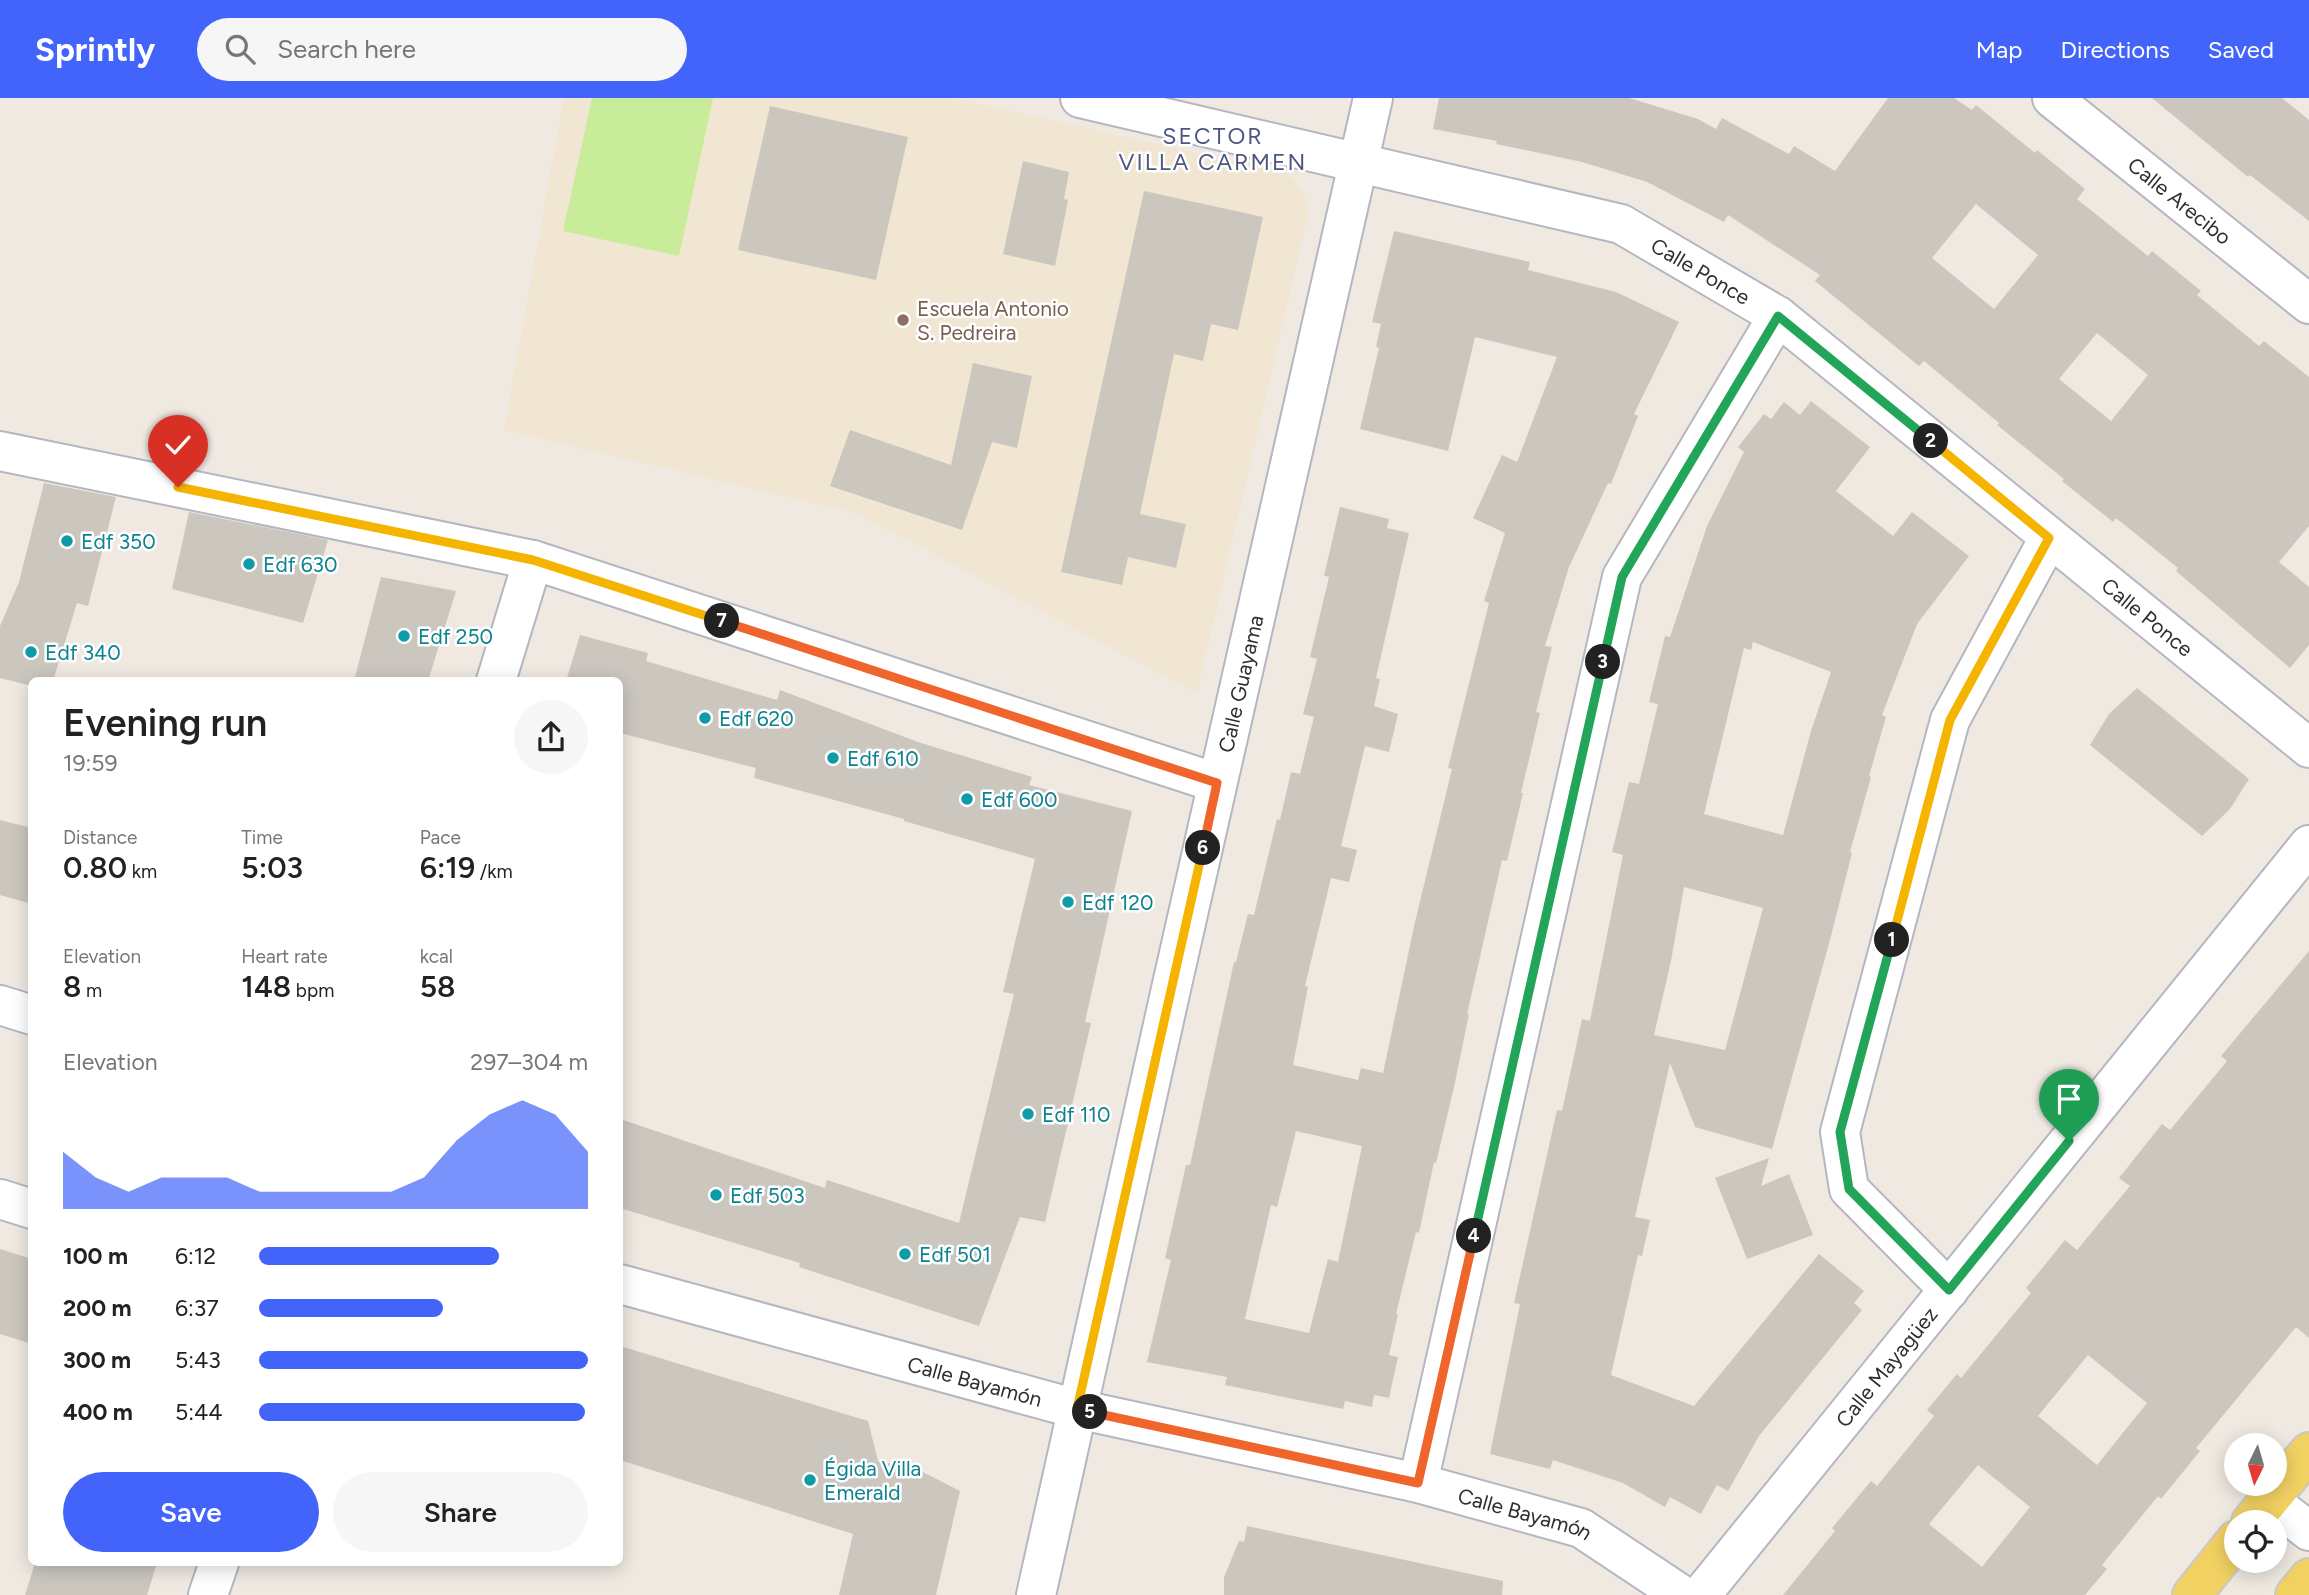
<!DOCTYPE html>
<html lang="en">
<head>
<meta charset="utf-8">
<style>
	:root { --surface:#fff; --page:#f6f6f6; --text:#222; --muted:#767676; --accent:#4264fb }
	body { margin:0; font-family:Figtree,sans-serif; background:var(--page); color:var(--text); height:100vh; display:flex; flex-direction:column; font-size:26px; white-space:nowrap }
	* { box-sizing:border-box; margin:0 }
	p { font-size:23px; color:var(--muted) }
	.icon { flex:none; width:38px; height:38px; fill:none; stroke:currentColor; stroke-width:2; stroke-linecap:round; stroke-linejoin:round }
	.map { position:relative; flex:1; overflow:hidden }
	.panel { position:absolute; left:28px; top:579px; width:595px; height:889px; display:flex; flex-direction:column; background:var(--surface); border-radius:10px; box-shadow:0 4px 18px #0003 }
	.panel>* { flex:none }
	.needle { width:46px; rotate:185deg }
	.fabs { position:absolute; left:2224px; top:1335px; display:grid; gap:14px }
	.fabs a { display:grid; place-items:center; width:63px; height:63px; border-radius:50%; background:var(--surface); box-shadow:0 4px 18px #0003; font-size:35px }
	.pin { position:absolute; display:grid; place-items:center; width:60px; height:60px; color:#fff; margin:-72px -30px; border-radius:50% 50% 50% 0; rotate:-45deg; box-shadow:0 0 7px #0007 }
	.pin .icon { rotate:45deg }
	.km { position:absolute; width:35px; height:35px; margin:-18px; border-radius:50%; background:#222; color:#fff; font-size:19px; line-height:35px; text-align:center }
	.round { display:grid; place-items:center; flex:none; width:74px; height:74px; border-radius:37px; background:var(--page) }
	.summary { display:flex; align-items:center; justify-content:space-between; height:119px; padding:0 35px }
	h1 { font-size:38px; font-weight:600; line-height:52px }
	.stats { display:grid; grid-template-columns:repeat(3,1fr); gap:10px; height:119px; padding:7px 35px }
	.stats div { display:grid; align-content:center }
	.stats b { font-size:30px; font-weight:600 }
	.stats small { font-size:19px; font-weight:400 }
	.stats p { font-size:19px }
	.chart { height:196px; padding:14px 35px }
	.chart p { display:flex; justify-content:space-between }
	.chart svg { width:100%; height:126px; margin-top:7px; fill:var(--accent); opacity:.7 }
	.button { display:flex; gap:14px; margin-top:auto; padding:14px 35px }
	.button a { flex:1; height:80px; border-radius:42px; background:var(--accent); color:#fff; font-size:28px; font-weight:600; line-height:80px; text-align:center }
	.button a+a { background:var(--page); color:var(--text) }
	ul { padding:0 35px; list-style:none; font-size:23px }
	li { display:grid; grid-template-columns:112px 84px 1fr; align-items:center; height:52px }
	li i { height:18px; border-radius:9px; background:var(--accent) }
	header { display:flex; align-items:center; gap:42px; box-sizing:border-box; height:98px; padding:0 35px; background:var(--accent); color:#fff }
	header strong { font-size:33px }
	nav { display:flex; gap:38px; margin-inline-start:auto; font-size:24px }
	.search { width:490px; height:63px; background:var(--page); display:flex; align-items:center; gap:18px; box-sizing:border-box; padding:0 24px; border-radius:38px; color:var(--muted); font-size:26px }
	.map>svg:first-child { display:block }
	.education { fill:#f0e6d1 }
	.pitch { fill:#c9ec9a }
	.building { fill:#cbc7bf; fill-rule:evenodd }
	.lines { fill:none; stroke-linecap:round; stroke-linejoin:round }
	.minor-casing { stroke:#b4b7c1; stroke-width:42 }
	.major-casing { stroke:#c9c9c9; stroke-width:42 }
	.minor { stroke:#fff; stroke-width:38 }
	.major { stroke:#f2d163; stroke-width:38 }
	.split-1-casing { stroke:#fff; stroke-width:14 }
	.split-2-casing { stroke:#fff; stroke-width:14 }
	.split-3-casing { stroke:#fff; stroke-width:14 }
	.split-4-casing { stroke:#fff; stroke-width:14 }
	.split-5-casing { stroke:#fff; stroke-width:14 }
	.split-6-casing { stroke:#fff; stroke-width:14 }
	.split-7-casing { stroke:#fff; stroke-width:14 }
	.split-8-casing { stroke:#fff; stroke-width:14 }
	.split-1 { stroke:#22a559; stroke-width:9 }
	.split-2 { stroke:#f5b400; stroke-width:9 }
	.split-3 { stroke:#22a559; stroke-width:9 }
	.split-4 { stroke:#22a559; stroke-width:9 }
	.split-5 { stroke:#f0652b; stroke-width:9 }
	.split-6 { stroke:#f5b400; stroke-width:9 }
	.split-7 { stroke:#f0652b; stroke-width:9 }
	.split-8 { stroke:#f5b400; stroke-width:9 }
	.education-dot { fill:#8d6e63; stroke:#fff; stroke-width:2.5 }
	.culture-dot { fill:#0f9aa8; stroke:#fff; stroke-width:2.5 }
	.labels { text-anchor:middle; dominant-baseline:central; stroke-width:5; stroke-linejoin:round; paint-order:stroke }
	.street-label { font-size:21px; fill:#2e2e2e; stroke:#fff }
	.education-label { font-size:21px; fill:#785e54; stroke:#fff; text-anchor:start }
	.culture-label { font-size:21px; fill:#0d838f; stroke:#fff; text-anchor:start }
	.neighbourhood-label { font-size:23px; letter-spacing:2px; fill:#4d5680; stroke:#fff }
</style>
</head>
<body>
<header>
<strong>Sprintly</strong>
<div class="search"><svg class="icon" aria-label="search" viewBox="0 0 24 24"><circle cx="10" cy="10" r="6"/><path d="M15 15l6 6"/></svg>Search here</div>
<nav><a>Map</a><a>Directions</a><a>Saved</a></nav>
</header>
<div class="map">
<svg width="2309" height="1497" viewBox="0 0 2309 1497">
	<rect width="100%" height="100%" fill="#efe9e1"/>
	<!-- education -->
	<path class="education" d="M564,0H952L1287,75L1302,92L1309,112L1197,595L856,415L504,332Z"/>
	<!-- pitch -->
	<path class="pitch" d="M592,0H713L679,158L563,133Z"/>
	<!-- building -->
	<g class="building">
		<path d="M1439,0H1629L1698,21L1716,31L1722,20L1789,56L1794,48L1835,73L1888,0H1954L1972,12L1976,7L2035,55L2037,52L2085,91L2077,101L2148,158L2152,153L2201,193L2197,197L2259,248L2264,243L2309,279V428L2279,464L2309,489V547L2290,570L2176,473L2178,470L2116,420L2113,424L2062,383L2064,381L1997,327L1999,325L1924,263L1919,268L1815,183L1820,177L1728,117L1724,124L1647,84L1582,64L1496,46L1497,43L1433,31ZM1976,106L2038,157L1994,211L1932,160ZM2097,235L2148,277L2111,323L2059,281Z"/>
		<path d="M2152,0H2282L2309,22V123L2250,77L2248,79Z"/>
		<path d="M770,8L908,39L876,182L738,152Z"/>
		<path d="M1023,63L1069,74L1064,101L1068,102L1055,168L1003,156Z"/>
		<path d="M1144,93L1263,119L1238,232L1211,226L1203,263L1174,256L1140,416L1186,426L1176,470L1128,459L1122,487L1061,474Z"/>
		<path d="M1394,133L1530,164L1528,172L1616,194L1679,224L1634,316L1638,318L1611,386L1608,385L1569,469L1545,548L1552,549L1536,614L1540,615L1521,695H1523L1507,763L1502,762L1467,916H1469L1454,989L1436,1065L1434,1064L1419,1135L1416,1134L1396,1216H1398L1389,1257L1398,1259L1389,1300L1374,1297L1372,1309L1345,1303L1343,1311L1225,1287L1227,1279L1147,1264L1171,1162L1165,1160L1186,1067H1190L1234,864H1236L1248,816L1254,817L1277,721L1280,722L1291,674L1300,676L1314,619L1303,616L1317,561L1310,559L1329,479L1324,478L1340,409L1389,421L1387,430L1409,435L1376,580L1380,581L1374,608L1398,616L1389,654L1365,648L1341,748L1357,752L1349,784L1331,780L1305,888L1308,889L1293,967L1358,982L1361,970L1383,975L1415,824L1452,671L1448,670L1489,505L1484,503L1505,435L1473,420L1502,357L1517,364L1557,259L1475,239L1448,353L1360,331L1379,250L1376,249L1381,226L1372,224ZM1296,1033L1362,1048L1338,1164L1328,1161L1309,1235L1245,1221L1271,1107L1277,1109Z"/>
		<path d="M973,265L1032,278L1017,350L992,344L962,432L830,388L850,332L951,367Z"/>
		<path d="M1811,303L1870,349L1836,393L1893,438L1912,414L1969,458L1917,526L1882,617L1886,619L1869,678L1871,679L1850,754L1852,755L1830,842L1772,1051L1695,1029L1670,965L1635,1119L1650,1122L1642,1158L1638,1157L1611,1277L1694,1308L1819,1156L1864,1193L1854,1205L1862,1212L1759,1338L1728,1393L1717,1387L1701,1416L1670,1399L1665,1409L1623,1385L1553,1362L1550,1371L1490,1356L1520,1206L1514,1205L1557,1012L1562,1013L1582,921L1590,923L1623,757L1612,754L1629,684L1639,686L1658,606L1649,604L1665,538L1670,539L1707,428L1744,354L1738,349L1764,316L1771,321L1784,304L1800,317ZM1753,544L1831,574L1811,633L1783,737L1704,716L1744,550L1751,552ZM1684,789L1763,810L1725,952L1654,937L1671,863Z"/>
		<path d="M44,385L116,399L88,508L77,505L53,583H32V588L0,580V528L19,484Z"/>
		<path d="M189,414L328,442L303,525L172,491Z"/>
		<path d="M381,479L456,493L428,583H354Z"/>
		<path d="M580,537L648,555L646,563L777,602L780,592L918,644L1032,679L1029,687L1132,713L1085,924L1091,925L1045,1124L1020,1119L979,1228L799,1169L800,1165L620,1110V1021L825,1090L827,1082L959,1125L1014,896L1003,894L1035,761L904,723V721L754,680L756,670L620,635V583H566Z"/>
		<path d="M2137,590L2249,681L2230,711L2202,738L2090,647L2109,616Z"/>
		<path d="M0,722L32,730V806L0,797Z"/>
		<path d="M2309,853V1240L2296,1229L2196,1350L2200,1353L2161,1401L2158,1398L2102,1467L2107,1471L2085,1497H1783L1835,1433L1832,1430L1871,1383L1877,1388L1934,1318L1927,1312L1957,1276L1961,1280L2031,1195L2026,1190L2065,1142L2077,1152L2130,1088L2119,1080L2162,1026L2170,1032L2227,963L2221,958ZM2088,1257L2147,1305L2097,1367L2038,1318ZM1978,1367L2030,1409L1982,1469L1929,1426Z"/>
		<path d="M1769,1060L1761,1088L1789,1076L1813,1137L1747,1161L1715,1080Z"/>
		<path d="M0,1151L32,1161V1246L0,1236Z"/>
		<path d="M620,1248L868,1323L878,1363L917,1371L960,1393L936,1497H839L853,1436L620,1362Z"/>
		<path d="M1247,1428L1503,1483L1502,1497H1224V1479L1239,1443L1244,1444Z"/>
		<path d="M35,1465H157L147,1497H25Z"/>
	</g>
	<g class="lines">
		<defs>
			<g id="minor">
				<path id="s1" d="M1080,0L1621,126L1778,218L2309,650"/>
				<path id="s2" d="M2052,0L2309,206"/>
				<path d="M0,353L533,462L1217,685"/>
				<path d="M496,583L533,462"/>
				<path d="M0,907L32,917"/>
				<path d="M0,1101L32,1111"/>
				<path id="s3" d="M620,1186L1077,1311L1418,1385L1581,1430L1682,1497"/>
				<path d="M1949,1192L1849,1091L1840,1034L1950,622L2049,440"/>
				<path d="M1418,1385L1622,479L1778,218"/>
				<path d="M2269,1402L2309,1433"/>
				<path d="M208,1497L219,1465"/>
				<path id="s4" d="M1036,1497L1171,891L1373,0"/>
				<path id="s5" d="M1701,1497L2309,747"/>
			</g>
			<g id="major">
				<path d="M2251,1424L2309,1354"/>
				<path d="M2192,1497L2236,1442"/>
				<path d="M2295,1497L2309,1480"/>
			</g>
		</defs>
		<!-- minor casing -->
		<use href="#minor" class="minor-casing"/>
		<!-- major casing -->
		<use href="#major" class="major-casing"/>
		<!-- minor -->
		<use href="#minor" class="minor"/>
		<!-- major -->
		<use href="#major" class="major"/>
	</g>
	<g class="lines">
		<defs>
			<path id="split-1" d="M1892,842L1840,1034L1849,1091L1949,1192L2069,1043"/>
			<path id="split-2" d="M1892,842L1950,622L2049,440L1931,343"/>
			<path id="split-3" d="M1603,564L1622,479L1778,218L1931,343"/>
			<path id="split-4" d="M1474,1138L1603,564"/>
			<path id="split-5" d="M1090,1314L1418,1385L1474,1138"/>
			<path id="split-6" d="M1090,1314L1077,1311L1203,750"/>
			<path id="split-7" d="M722,523L1217,685L1203,750"/>
			<path id="split-8" d="M178,389L533,462L722,523"/>
		</defs>
		<!-- split-1 casing -->
		<use href="#split-1" class="split-1-casing"/>
		<!-- split-2 casing -->
		<use href="#split-2" class="split-2-casing"/>
		<!-- split-3 casing -->
		<use href="#split-3" class="split-3-casing"/>
		<!-- split-4 casing -->
		<use href="#split-4" class="split-4-casing"/>
		<!-- split-5 casing -->
		<use href="#split-5" class="split-5-casing"/>
		<!-- split-6 casing -->
		<use href="#split-6" class="split-6-casing"/>
		<!-- split-7 casing -->
		<use href="#split-7" class="split-7-casing"/>
		<!-- split-8 casing -->
		<use href="#split-8" class="split-8-casing"/>
		<!-- split-1 -->
		<use href="#split-1" class="split-1"/>
		<!-- split-2 -->
		<use href="#split-2" class="split-2"/>
		<!-- split-3 -->
		<use href="#split-3" class="split-3"/>
		<!-- split-4 -->
		<use href="#split-4" class="split-4"/>
		<!-- split-5 -->
		<use href="#split-5" class="split-5"/>
		<!-- split-6 -->
		<use href="#split-6" class="split-6"/>
		<!-- split-7 -->
		<use href="#split-7" class="split-7"/>
		<!-- split-8 -->
		<use href="#split-8" class="split-8"/>
	</g>
	<!-- markers -->
	<circle class="education-dot" cx="903" cy="222" r="7"/>
	<g class="culture-dot">
		<circle cx="67" cy="443" r="7"/>
		<circle cx="249" cy="466" r="7"/>
		<circle cx="404" cy="538" r="7"/>
		<circle cx="31" cy="554" r="7"/>
		<circle cx="705" cy="620" r="7"/>
		<circle cx="833" cy="660" r="7"/>
		<circle cx="967" cy="701" r="7"/>
		<circle cx="1068" cy="804" r="7"/>
		<circle cx="1028" cy="1016" r="7"/>
		<circle cx="716" cy="1097" r="7"/>
		<circle cx="905" cy="1156" r="7"/>
		<circle cx="810" cy="1382" r="7"/>
	</g>
	<g class="labels">
		<!-- street labels -->
		<g class="street-label">
			<text stroke="none"><textPath href="#s2" startOffset="164">Calle Arecibo</textPath></text>
			<text stroke="none"><textPath href="#s1" startOffset="648">Calle Ponce</textPath></text>
			<text stroke="none"><textPath href="#s1" startOffset="1214">Calle Ponce</textPath></text>
			<text stroke="none"><textPath href="#s4" startOffset="934">Calle Guayama</textPath></text>
			<text stroke="none"><textPath href="#s5" startOffset="294">Calle Mayagüez</textPath></text>
			<text stroke="none"><textPath href="#s3" startOffset="368">Calle Bayamón</textPath></text>
			<text stroke="none"><textPath href="#s3" startOffset="934">Calle Bayamón</textPath></text>
		</g>
		<!-- education labels -->
		<g class="education-label">
			<text x="917" y="210">Escuela Antonio<tspan x="917" dy="24">S. Pedreira</tspan></text>
		</g>
		<!-- culture labels -->
		<g class="culture-label">
			<text x="81" y="443">Edf 350</text>
			<text x="263" y="466">Edf 630</text>
			<text x="418" y="538">Edf 250</text>
			<text x="45" y="554">Edf 340</text>
			<text x="719" y="620">Edf 620</text>
			<text x="847" y="660">Edf 610</text>
			<text x="981" y="701">Edf 600</text>
			<text x="1082" y="804">Edf 120</text>
			<text x="1042" y="1016">Edf 110</text>
			<text x="730" y="1097">Edf 503</text>
			<text x="919" y="1156">Edf 501</text>
			<text x="824" y="1370">Égida Villa<tspan x="824" dy="24">Emerald</tspan></text>
		</g>
		<!-- neighbourhood labels -->
		<g class="neighbourhood-label">
			<text x="1213" y="38">SECTOR<tspan x="1213" dy="26">VILLA CARMEN</tspan></text>
		</g>
	</g>
</svg>
<div class="fabs">
<a><svg class="needle" viewBox="-14 -14 28 28"><path d="M0-13l5 13h-10z" fill="#e53935"/><path d="M0 13l5-13h-10z" fill="#767676"/></svg></a>
<a><svg class="icon" aria-label="locate" viewBox="0 0 24 24"><circle cx="12" cy="12" r="6"/><path d="M12 2v4M12 18v4M2 12h4M18 12h4"/></svg></a>
</div>
<div class="pin" style="left:2069px;top:1043px;background:#1e9e55"><svg class="icon" aria-label="arrive" viewBox="0 0 24 24"><path d="M6 21V4h12l-3 4 3 4H6"/></svg></div>
<div class="pin" style="left:178px;top:389px;background:#d93025"><svg class="icon" aria-label="check" viewBox="0 0 24 24"><path d="M5 12l5 5 9-10"/></svg></div>
<b class="km" style="left:1892px;top:842px">1</b>
<b class="km" style="left:1931px;top:343px">2</b>
<b class="km" style="left:1603px;top:564px">3</b>
<b class="km" style="left:1474px;top:1138px">4</b>
<b class="km" style="left:1090px;top:1314px">5</b>
<b class="km" style="left:1203px;top:750px">6</b>
<b class="km" style="left:722px;top:523px">7</b>
<section class="panel">
<div class="summary"><div><h1>Evening run</h1><p>19:59</p></div><a class="round"><svg class="icon" aria-label="share" viewBox="0 0 24 24"><path d="M12 15V3M7 8l5-5 5 5M5 13v7h14v-7"/></svg></a></div>
<div class="stats">
<div><p>Distance</p><b>0.80<small> km</small></b></div>
<div><p>Time</p><b>5:03</b></div>
<div><p>Pace</p><b>6:19<small> /km</small></b></div>
</div>
<div class="stats">
<div><p>Elevation</p><b>8<small> m</small></b></div>
<div><p>Heart rate</p><b>148<small> bpm</small></b></div>
<div><p>kcal</p><b>58</b></div>
</div>
<div class="chart"><p><span>Elevation</span>297–304 m</p>
<svg viewBox="0 0 160 44" preserveAspectRatio="none"><path d="M0 44V24L10 33L20 38L30 33L40 33L50 33L60 38L70 38L80 38L90 38L100 38L110 33L120 20L130 11L140 6L150 11L160 24V44z"/></svg>
</div>
<ul>
<li><b>100 m</b>6:12<i style="width:73%"></i></li>
<li><b>200 m</b>6:37<i style="width:56%"></i></li>
<li><b>300 m</b>5:43<i style="width:100%"></i></li>
<li><b>400 m</b>5:44<i style="width:99%"></i></li>
</ul>
<div class="button"><a>Save</a><a>Share</a></div>
</section>
</div>
</body>
</html>
